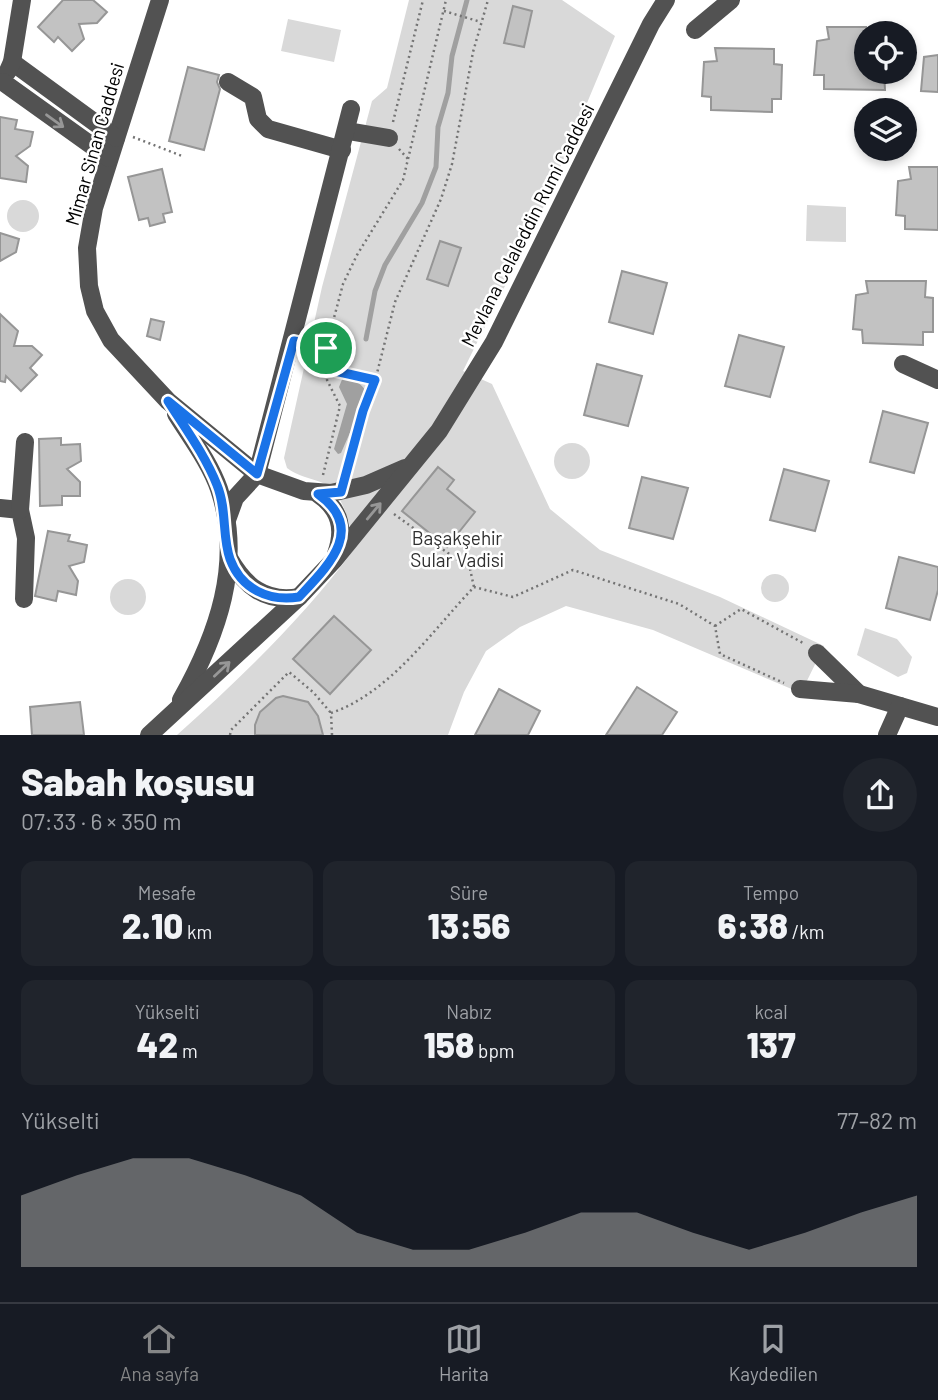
<!DOCTYPE html>
<html lang="tr">
<head>
<meta charset="utf-8">
<style>
	:root { --surface:#171b24; --page:#20242c; --text:#f1f3f6; --muted:#9ea1a6; --line:#363941; --accent:#858687 }
	body { margin:0; font-family:Barlow,sans-serif; background:var(--page); color:var(--text); height:100vh; display:flex; flex-direction:column; font-size:26px; white-space:nowrap }
	* { box-sizing:border-box; margin:0 }
	p { font-size:23px; color:var(--muted) }
	.icon { flex:none; width:38px; height:38px; fill:none; stroke:currentColor; stroke-width:2; stroke-linecap:round; stroke-linejoin:round }
	.map { position:relative; height:735px; overflow:hidden }
	.details { display:flex; flex-direction:column; background:var(--surface); flex:1 }
	.details>* { flex:none }
	.controls { position:absolute; left:854px; top:21px; display:grid; gap:14px }
	.controls a { display:grid; place-items:center; width:63px; height:63px; border-radius:50%; background:var(--surface); box-shadow:0 4px 10px #0003; font-size:35px }
	.pin { position:absolute; display:grid; place-items:center; width:60px; height:60px; color:#fff; margin:-30px; border:4px solid #fff; border-radius:50%; box-shadow:0 2px 7px #0007 }
	.round { display:grid; place-items:center; flex:none; width:74px; height:74px; border-radius:37px; background:var(--page) }
	.headline { display:flex; align-items:center; justify-content:space-between; height:119px; padding:0 21px }
	h1 { font-size:38px; font-weight:800; line-height:52px }
	.figures { display:grid; grid-template-columns:repeat(3,1fr); gap:10px; height:119px; padding:7px 21px }
	.figures div { display:grid; align-content:center; border-radius:14px; background:var(--page); text-align:center }
	.figures b { font-size:35px; font-weight:800 }
	.figures small { font-size:19px; font-weight:400 }
	.figures p { font-size:19px }
	.chart { height:196px; padding:14px 21px }
	.chart p { display:flex; justify-content:space-between }
	.chart svg { width:100%; height:126px; margin-top:7px; fill:var(--accent); opacity:.7 }
	.dock { display:flex; justify-content:space-around; align-items:center; height:98px; border-top:2px solid var(--line); background:var(--surface); font-size:19px; color:var(--muted) }
	.dock a { display:grid; justify-items:center; gap:4px }
	.dock .active { color:var(--accent) }
	.map>svg:first-child { display:block }
	.green { fill:#d9d9d9 }
	.water { fill:#a0a0a0 }
	.lines { fill:none; stroke-linecap:round; stroke-linejoin:round }
	.stream { stroke:#a0a0a0; stroke-width:5 }
	.building { fill:#c2c2c2; stroke:#969696; stroke-width:2 }
	.path { stroke:#747474; stroke-width:2.5; stroke-dasharray:2 3.5; stroke-linecap:butt }
	.minor { stroke:#525252; stroke-width:18 }
	.oneway { stroke:#979797 }
	.route-casing { stroke:#fff; stroke-width:14 }
	.route { stroke:#1a73e8; stroke-width:9 }
	.labels { text-anchor:middle; dominant-baseline:central; stroke-width:5; stroke-linejoin:round; paint-order:stroke }
	.street-label { font-size:19px; fill:#000; stroke:#fff }
	.park-label { font-size:19px; fill:#303030; stroke:#fff }
</style>
</head>
<body>
<div class="map">
<svg width="938" height="735" viewBox="0 0 938 735">
	<rect width="100%" height="100%" fill="#fff"/>
	<!-- green -->
	<g class="green">
		<path d="M409,0H562L615,36L541,213L463,371L492,384L550,509L600,550L720,597L824,646L801,693L653,630L566,606L520,627L486,651L464,692L448,735H177C242,677 303,618 355,548C350,528 345,493 323,483C311,478 297,476 287,468L284,458L322,287L372,101L387,88Z"/>
		<path d="M288,19L341,30L334,62L281,51Z"/>
		<circle cx="23" cy="216" r="16"/>
		<path d="M807,205L846,207V242L806,241Z"/>
		<circle cx="572" cy="461" r="18"/>
		<circle cx="775" cy="588" r="14"/>
		<circle cx="128" cy="597" r="18"/>
		<path d="M865,628L897,639L912,657L907,673L898,677L857,655Z"/>
	</g>
	<!-- water -->
	<path class="water" d="M343,377C352,377 365,386 367,394L341,453L338,454L334,449L347,404L339,387Z"/>
	<g class="lines">
		<!-- stream -->
		<path class="stream" d="M366,339L375,291L385,265L422,203L436,167L438,127L448,93L452,56L467,0"/>
	</g>
	<!-- building -->
	<g class="building">
		<path d="M63,0H93L107,12L97,23L79,24L84,39L72,51L58,37L54,42L38,27Z"/>
		<path d="M513,6L532,11L524,47L504,43Z"/>
		<path d="M827,27H866V72H884L885,90L824,89V75H814L817,41L829,39Z"/>
		<path d="M715,48L774,49V64L782,65L781,99H772V112L711,110V97L702,96L704,62L717,61Z"/>
		<path d="M938,55V92L921,91L924,57Z"/>
		<path d="M188,67L219,75L217,82L220,89L204,150L169,141Z"/>
		<path d="M0,117L17,120L15,129L33,132L30,146L16,156L28,166L26,182L0,178Z"/>
		<path d="M909,167H938V230L905,229V216L896,215L898,181L911,179Z"/>
		<path d="M162,169L172,212L163,214L165,222L150,226L148,218L139,220L128,177Z"/>
		<path d="M0,233L19,239L16,252L0,261Z"/>
		<path d="M440,241L461,248L448,286L427,279Z"/>
		<path d="M622,271L667,283L653,334L609,322Z"/>
		<path d="M866,281H926L925,297L933,298V332H923V345L863,343L862,330L853,329L856,295L868,293Z"/>
		<path d="M0,314L18,331L14,346H32L42,355L30,368L37,375L21,391L6,376L5,382L0,381Z"/>
		<path d="M151,319L164,322L160,340L147,336Z"/>
		<path d="M739,335L784,347L770,397L725,386Z"/>
		<path d="M597,364L642,376L628,426L584,415Z"/>
		<path d="M883,411L928,423L914,473L870,462Z"/>
		<path d="M61,438V445L80,444L81,461L67,469L80,482V496H62V505L40,506L39,439Z"/>
		<path d="M438,467L454,480L447,489L475,512L447,547L402,511Z"/>
		<path d="M784,469L829,481L815,531L770,520Z"/>
		<path d="M642,477L688,488L673,539L629,528Z"/>
		<path d="M48,531L70,535L68,541L87,545L84,562L69,566L78,581L76,595L58,591L56,601L35,596Z"/>
		<path d="M899,557L938,567V590L930,620L886,608Z"/>
		<path d="M334,616L371,650L330,694L293,659Z"/>
		<path d="M637,687L677,712L662,735H606Z"/>
		<path d="M499,689L540,711L528,735H475Z"/>
		<path d="M283,696L308,702L318,716L323,735H255V725L260,712L276,698Z"/>
		<path d="M80,702L84,735H32L30,707Z"/>
	</g>
	<g class="lines">
		<!-- path -->
		<g class="path">
			<path d="M444,11L481,22"/>
			<path d="M393,122L423,0"/>
			<path d="M133,137L182,156"/>
			<path d="M399,149L409,160"/>
			<path d="M309,344L326,348L343,284L357,255L403,180L446,0"/>
			<path d="M328,369L375,380"/>
			<path d="M347,471L363,411L372,393L395,302L441,199L452,164L473,52L488,0"/>
			<path d="M323,475L340,406L327,380L326,348"/>
			<path d="M394,514L470,569L474,587"/>
			<path d="M715,626L741,609L803,643"/>
			<path d="M230,735L231,730L289,672L313,692L331,713"/>
			<path d="M332,735L331,713C390,693 432,631 474,587L513,597L573,570L679,604L715,626L720,654L784,683"/>
		</g>
		<!-- minor -->
		<g class="minor">
			<path d="M160,0L94,208L87,248L89,286L95,311L111,340L168,401L257,474L304,491L331,493L366,485L405,468"/>
			<path d="M695,30L731,0"/>
			<path d="M12,62L116,138"/>
			<path d="M8,71L12,62L22,0"/>
			<path d="M3,82L109,158"/>
			<path d="M228,82L253,97L258,119L268,129L342,150"/>
			<path d="M348,131L389,138"/>
			<path d="M903,364L938,380"/>
			<path d="M176,414C191,438 210,463 219,489C244,563 217,636 181,700"/>
			<path d="M318,494C340,509 345,529 336,554"/>
			<path d="M0,508L20,510L26,538L24,599"/>
			<path d="M20,510L25,442"/>
			<path d="M227,520L235,498L257,474L351,109"/>
			<path d="M229,558C245,586 265,603 299,597"/>
			<path d="M817,653L859,694"/>
			<path d="M800,689L859,694L938,717"/>
			<path d="M149,735L299,597L334,560L439,431L494,342L651,24L666,0"/>
			<path d="M887,735L900,706"/>
		</g>
	</g>
	<!-- one-way arrows -->
	<defs><path id="oneway-shaft" d="M-6 0H5M1.5-3L5.5 0L1.5 3" fill="none" stroke-width="1.6" stroke-linecap="round" stroke-linejoin="round" transform="scale(1.75)"/></defs>
	<g class="oneway">
		<use href="#oneway-shaft" transform="translate(55 121) rotate(36)"/>
		<use href="#oneway-shaft" transform="translate(374 511) rotate(-50)"/>
		<use href="#oneway-shaft" transform="translate(222 669) rotate(-43)"/>
	</g>
	<g class="lines">
		<defs>
			<path id="route" d="M294,341L326,348V369L375,380L363,411L341,492L318,494C367,529 328,566 299,597C269,602 241,589 230,559C222,537 227,509 217,485C205,455 185,428 168,401L257,474Z"/>
		</defs>
		<!-- route casing -->
		<use href="#route" class="route-casing"/>
		<!-- route -->
		<use href="#route" class="route"/>
	</g>
	<g class="labels">
		<!-- street labels -->
		<g class="street-label">
			<text transform="translate(94 144) rotate(-74)">Mimar Sinan Caddesi</text>
			<text transform="translate(527 225) rotate(-63)">Mevlana Celaleddin Rumi Caddesi</text>
		</g>
		<!-- park labels -->
		<g class="park-label">
			<text x="457" y="537">Başakşehir<tspan x="457" dy="22">Sular Vadisi</tspan></text>
		</g>
	</g>
</svg>
<div class="controls">
<a><svg class="icon" aria-label="locate" viewBox="0 0 24 24"><circle cx="12" cy="12" r="6"/><path d="M12 2v4M12 18v4M2 12h4M18 12h4"/></svg></a>
<a><svg class="icon" aria-label="layers" viewBox="0 0 24 24"><path d="M12 4l9 5-9 5-9-5zM3 14l9 5 9-5"/></svg></a>
</div>
<div class="pin" style="left:326px;top:348px;background:#1e9e55"><svg class="icon" aria-label="arrive" viewBox="0 0 24 24"><path d="M6 21V4h12l-3 4 3 4H6"/></svg></div>
</div>
<section class="details">
<div class="headline"><div><h1>Sabah koşusu</h1><p>07:33 · 6 × 350 m</p></div><a class="round"><svg class="icon" aria-label="share" viewBox="0 0 24 24"><path d="M12 15V3M7 8l5-5 5 5M5 13v7h14v-7"/></svg></a></div>
<div class="figures">
<div><p>Mesafe</p><b>2.10<small> km</small></b></div>
<div><p>Süre</p><b>13:56</b></div>
<div><p>Tempo</p><b>6:38<small> /km</small></b></div>
</div>
<div class="figures">
<div><p>Yükselti</p><b>42<small> m</small></b></div>
<div><p>Nabız</p><b>158<small> bpm</small></b></div>
<div><p>kcal</p><b>137</b></div>
</div>
<div class="chart"><p><span>Yükselti</span>77–82 m</p>
<svg viewBox="0 0 160 44" preserveAspectRatio="none"><path d="M0 44V19L10 12L20 6L30 6L40 12L50 19L60 32L70 38L80 38L90 32L100 25L110 25L120 32L130 38L140 32L150 25L160 19V44z"/></svg>
</div>
</section>
<nav class="dock">
<a class="active"><svg class="icon" aria-label="home" viewBox="0 0 24 24"><path d="M3 11l9-7 9 7M6 9v11h12V9"/></svg>Ana sayfa</a>
<a><svg class="icon" aria-label="map" viewBox="0 0 24 24"><path d="M3 6l6-2 6 2 6-2v14l-6 2-6-2-6 2zM9 4v14M15 6v14"/></svg>Harita</a>
<a><svg class="icon" aria-label="saved" viewBox="0 0 24 24"><path d="M7 4h10v16l-5-4-5 4z"/></svg>Kaydedilen</a>
</nav>
</body>
</html>
